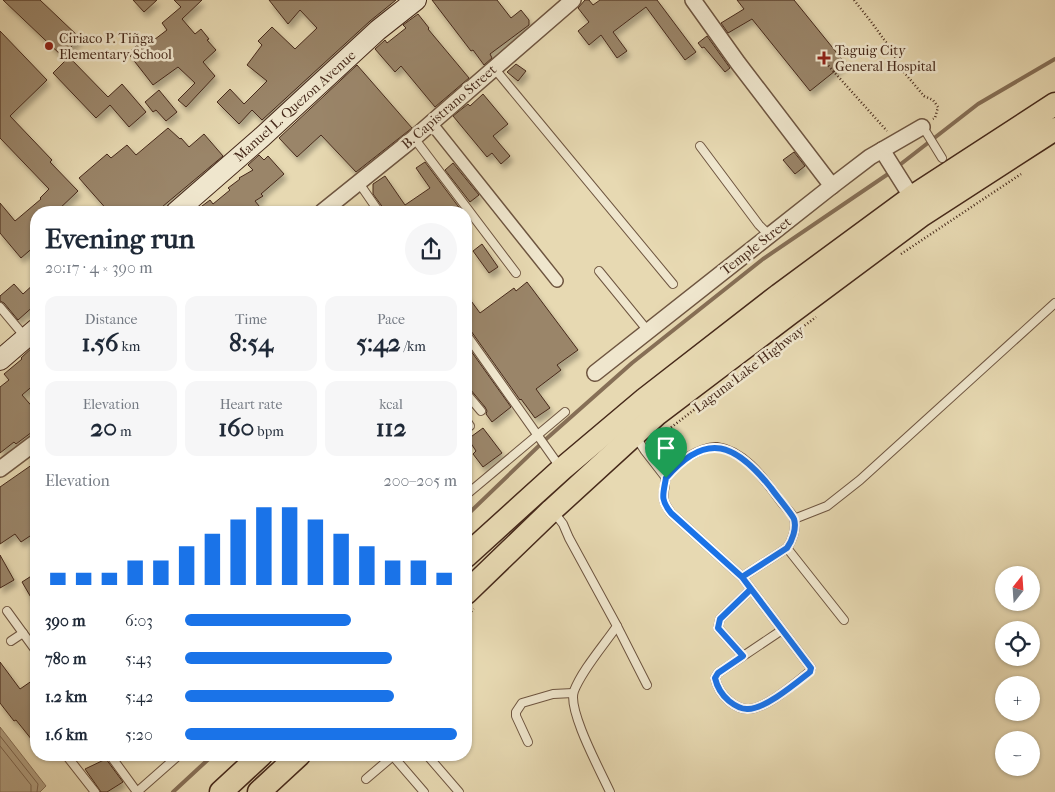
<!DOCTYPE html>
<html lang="en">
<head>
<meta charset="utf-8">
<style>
	:root { --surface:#fff; --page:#f6f6f7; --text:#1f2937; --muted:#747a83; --accent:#1a73e8 }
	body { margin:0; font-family:"IM FELL French Canon",serif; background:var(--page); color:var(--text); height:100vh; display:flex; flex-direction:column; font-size:19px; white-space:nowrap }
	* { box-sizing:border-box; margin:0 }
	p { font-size:16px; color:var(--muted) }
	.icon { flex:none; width:28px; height:28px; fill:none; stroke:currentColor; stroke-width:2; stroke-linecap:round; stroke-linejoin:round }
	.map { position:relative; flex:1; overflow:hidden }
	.details { position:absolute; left:30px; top:206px; width:442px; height:555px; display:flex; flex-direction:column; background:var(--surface); border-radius:20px; box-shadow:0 1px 4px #0004 }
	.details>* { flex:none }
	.needle { width:32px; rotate:17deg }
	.tools { position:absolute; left:995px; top:566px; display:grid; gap:10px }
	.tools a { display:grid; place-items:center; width:45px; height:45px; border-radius:50%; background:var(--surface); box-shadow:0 1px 4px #0004; font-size:25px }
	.pin { position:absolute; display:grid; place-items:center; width:42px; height:42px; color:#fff; margin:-51px -21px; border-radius:50% 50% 50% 0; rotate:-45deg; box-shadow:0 0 5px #0007 }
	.pin .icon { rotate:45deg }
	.round { display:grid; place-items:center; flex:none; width:52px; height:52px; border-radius:26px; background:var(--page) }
	.head { display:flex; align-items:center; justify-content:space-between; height:85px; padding:0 15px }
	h1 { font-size:28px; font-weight:700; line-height:38px }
	.metrics { display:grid; grid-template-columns:repeat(3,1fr); gap:8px; height:85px; padding:5px 15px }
	.metrics div { display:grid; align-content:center; border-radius:12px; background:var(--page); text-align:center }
	.metrics b { font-size:25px; font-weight:700 }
	.metrics small { font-size:14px; font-weight:400 }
	.metrics p { font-size:14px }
	.chart { height:140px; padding:10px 15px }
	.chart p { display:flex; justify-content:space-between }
	.chart svg { width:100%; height:90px; margin-top:5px; stroke:var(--accent); stroke-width:6 }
	ul { padding:0 15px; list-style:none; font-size:16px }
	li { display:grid; grid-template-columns:80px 60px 1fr; align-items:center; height:38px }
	li i { height:12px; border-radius:6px; background:var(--accent) }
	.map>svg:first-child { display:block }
	.water { fill:#b09d7e; stroke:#866f56 }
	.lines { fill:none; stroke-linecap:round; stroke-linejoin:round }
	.shore { stroke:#7b634c; stroke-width:1 }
	.stream { stroke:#866f56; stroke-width:4 }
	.building { fill:#9a8569; stroke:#46291a; filter:url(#shadow) }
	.service-casing { stroke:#6e5540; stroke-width:10 }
	.pedestrian-casing { stroke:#6e5540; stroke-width:14 }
	.minor-casing { stroke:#6e5540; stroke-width:18 }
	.secondary-casing { stroke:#46291a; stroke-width:22 }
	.primary-casing { stroke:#46291a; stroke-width:25 }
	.path { stroke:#46291a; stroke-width:2.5; stroke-dasharray:1 2.5; stroke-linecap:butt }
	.service { stroke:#efe6cd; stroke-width:8 }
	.pedestrian { stroke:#efe6cd; stroke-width:11 }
	.minor { stroke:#efe6cd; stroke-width:15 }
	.secondary { stroke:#efe6cd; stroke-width:20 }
	.primary { stroke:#e7d9b2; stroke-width:22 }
	.route-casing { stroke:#fff; stroke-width:10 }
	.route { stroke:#1a73e8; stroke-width:6 }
	.poi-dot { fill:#8f2418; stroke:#efe6cd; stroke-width:2 }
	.labels { text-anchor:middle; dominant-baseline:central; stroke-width:5; stroke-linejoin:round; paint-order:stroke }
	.poi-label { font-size:14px; fill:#46291a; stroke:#efe6cd; text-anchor:start }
	.street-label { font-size:14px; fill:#46291a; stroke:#efe6cd }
</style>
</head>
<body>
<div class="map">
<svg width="1055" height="792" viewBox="0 0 1055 792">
	<defs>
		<filter id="shadow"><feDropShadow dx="3" dy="5" stdDeviation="2.5" flood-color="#0004"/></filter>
	</defs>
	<rect width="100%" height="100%" fill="#e7d9b2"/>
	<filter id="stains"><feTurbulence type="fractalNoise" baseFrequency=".004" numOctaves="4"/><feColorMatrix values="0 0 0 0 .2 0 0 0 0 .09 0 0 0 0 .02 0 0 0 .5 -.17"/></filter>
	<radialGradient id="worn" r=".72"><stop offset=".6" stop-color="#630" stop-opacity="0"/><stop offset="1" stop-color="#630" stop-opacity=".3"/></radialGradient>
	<!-- water -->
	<path class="water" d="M0,727L46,786L40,792H0Z"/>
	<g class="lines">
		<!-- shore -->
		<g class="shore">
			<path d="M0,736L38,784L37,792"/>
			<path d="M0,746L31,785V792"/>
		</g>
		<!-- stream -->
		<g class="stream">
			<path d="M897,167L978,104L1055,59"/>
			<path d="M466,516L545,440L632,363L763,259L891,172"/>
			<path d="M173,792L213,755"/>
		</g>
	</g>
	<!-- building -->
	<g class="building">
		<path d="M3,0H40L80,38L62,56Z"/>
		<path d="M133,0H157L144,12Z"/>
		<path d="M174,0H202L182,19L195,34L201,29L209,39L207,40L216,50L203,62L215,76L186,107L178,100L195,83L178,67L153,85L128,53L142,41L146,46L167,30L162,23L181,7Z"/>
		<path d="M269,0H396L370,21L262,120L252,110L239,124L217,102L230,89L244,104L267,81L247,65L262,45L258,41L272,27L295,49L317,28L300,10L288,24Z"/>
		<path d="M432,0H497L511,18L521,10L529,20V25L490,54L492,58L484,65L473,50L471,51Z"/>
		<path d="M585,0H589L593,5L600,0H657L696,52L685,60L646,7L613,32L627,51L617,58L601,35L589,45L578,31L589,22L578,8Z"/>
		<path d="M737,0H794L845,63L810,91L752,19L728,33L721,23L744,9Z"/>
		<path d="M418,14L429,28L428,29L469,78L435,107L401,66L395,72L375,49L385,40L387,43L406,28L403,25Z"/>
		<path d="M0,31L47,80L10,116L52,160L50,162L78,191L56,212H36V245L21,258L0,233V203L15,221L41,199L40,198L49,189L0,138Z"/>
		<path d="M707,36L730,68L725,72L704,47L702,48L698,43Z"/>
		<path d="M69,57L108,97L122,84L146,112L129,127L110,105L96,118L53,73Z"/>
		<path d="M516,64L526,71L518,81L507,72Z"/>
		<path d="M357,65L412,128L356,172L321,135L297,157L279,138Z"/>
		<path d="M159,90L177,112L166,121L156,110L153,112L145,102Z"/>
		<path d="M483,94L508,124L493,136L510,156L501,164L492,153L487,157L453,116L468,104L470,106Z"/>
		<path d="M168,128L180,139L181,138L189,147L204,134L223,156L156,212H109L79,178L107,154L111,158L127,145L136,155Z"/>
		<path d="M794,152L805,166L795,174L783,160Z"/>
		<path d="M259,155L264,160L268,156L284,174L261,194L263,196L255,201L264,212H194L210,200L213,204L230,190L228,188L240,179L239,178L253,170L248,165Z"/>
		<path d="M425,162L461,210L458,212H384V209L373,194V184L385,176L405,205L430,188L416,168Z"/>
		<path d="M453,163L479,195L470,202L445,170Z"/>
		<path d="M482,244L498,267L489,273L473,251Z"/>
		<path d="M36,282V304L18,320L4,303L0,301V296L14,284L23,294Z"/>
		<path d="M527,282L578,350L557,365L561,370L536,389L550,408L535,418L521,399L520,400L471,331L466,328V294L480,313L514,288L516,291Z"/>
		<path d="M36,344V383L22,395L36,411V429L16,444L14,442L0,453V387L9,380L4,374L22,359L21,358Z"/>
		<path d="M466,344L511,407L492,422L486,414L487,411L485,407L470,389L466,388Z"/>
		<path d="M483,428L502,453L483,467L473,454L476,451L468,439Z"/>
		<path d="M36,462V532L21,542L15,534L0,544V487Z"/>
		<path d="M0,555L14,580L0,588Z"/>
		<path d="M36,573V606L22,582Z"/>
		<path d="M0,662L20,689L36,678V745L16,720L14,721L0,703Z"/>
		<path d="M106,759L123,782L107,792H101L99,789L85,769Z"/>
	</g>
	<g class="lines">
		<defs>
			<g id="service">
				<path d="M494,68L673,284"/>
				<path d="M922,127L926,132L942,158"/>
				<path d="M414,138L516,273"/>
				<path d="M700,146L759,225L769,235"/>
				<path d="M359,183L379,212"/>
				<path d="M599,271L648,331"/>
				<path d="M0,307L26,338"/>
				<path d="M466,334L560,467"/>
				<path d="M466,393L481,411"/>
				<path d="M466,420L470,426"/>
				<path d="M636,437L645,451L666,478"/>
				<path d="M466,495L565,412"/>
				<path d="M553,511L563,524L569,538L617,626L647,685"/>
				<path d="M794,519L827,506L860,480L1055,303"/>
				<path d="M787,548L844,620"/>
				<path d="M742,577L787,548C792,541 797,528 794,519C793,514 786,508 782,503C766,482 746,451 717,447C702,446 672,464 666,478C665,480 665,483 665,485C662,499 663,502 671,513L742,577L811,668L809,672C796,683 764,710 747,709C740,709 734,705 729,701C722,695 717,687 715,678L718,673L782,630"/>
				<path d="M7,611L36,651"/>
				<path d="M11,641L23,633"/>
				<path d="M743,656L718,628L720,619L751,589"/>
				<path d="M528,742L516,716V712L522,703L553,694L573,693"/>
				<path d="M66,755L95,792"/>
				<path d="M110,755L137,792"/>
				<path d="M392,755L424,792"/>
				<path d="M427,755L459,792"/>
				<path d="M366,779L393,756"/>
				<path d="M137,792L179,755"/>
				<path d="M610,792C601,772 567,710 574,691C582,670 604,645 617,626"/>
			</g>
			<path id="pedestrian" d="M431,123L557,281"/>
			<g id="minor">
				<path d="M693,0L738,63L832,186"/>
				<path d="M882,150L916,204"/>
				<path d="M322,212L414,138L573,0"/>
				<path d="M595,373L832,186L870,157L922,127"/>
				<path d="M0,469L36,442"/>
			</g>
			<g id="secondary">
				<path d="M176,212L262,137L378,30L416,0"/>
				<path d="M0,360L36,329"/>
			</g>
			<g id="primary">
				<path d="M466,556L562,469L645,399L779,295L912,197L1055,104"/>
				<path d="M466,593L552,510L657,414L789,314L922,215L1055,129"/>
				<path d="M221,792L261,755"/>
				<path d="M259,792L299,755"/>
			</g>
		</defs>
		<!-- service casing -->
		<use href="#service" class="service-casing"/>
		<!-- pedestrian casing -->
		<use href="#pedestrian" class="pedestrian-casing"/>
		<!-- minor casing -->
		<use href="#minor" class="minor-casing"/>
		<!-- secondary casing -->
		<use href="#secondary" class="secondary-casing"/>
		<!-- primary casing -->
		<use href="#primary" class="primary-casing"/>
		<!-- path -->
		<g class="path">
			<path d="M854,0L872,23L888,45L903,71L924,96L933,100L938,107L935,118L933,119"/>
			<path d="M826,63L887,131"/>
			<path d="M901,254L1021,174"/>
			<path d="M653,444L669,429L816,317"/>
			<path d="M466,616L474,609"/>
		</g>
		<!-- service -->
		<use href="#service" class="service"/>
		<!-- pedestrian -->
		<use href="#pedestrian" class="pedestrian"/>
		<!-- minor -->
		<use href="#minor" class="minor"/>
		<!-- secondary -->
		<use href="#secondary" class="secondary"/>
		<!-- primary -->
		<use href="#primary" class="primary"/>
	</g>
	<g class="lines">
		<defs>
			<path id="route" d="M666,478C663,495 660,499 671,513L742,577L751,589L720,619L718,628L743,656L718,673L715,678C717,687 722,695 729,701C734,705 740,709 747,709C764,710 796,683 810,672L811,668L742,577L787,548C792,541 797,528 794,519C792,514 775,494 771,488C736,444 707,430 666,478"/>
		</defs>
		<!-- route casing -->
		<use href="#route" class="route-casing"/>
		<!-- route -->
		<use href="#route" class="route"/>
	</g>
	<!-- markers -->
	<g class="poi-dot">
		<circle cx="49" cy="46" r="5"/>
		<path d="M821.5 50.5h5v5h5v5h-5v5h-5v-5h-5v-5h5z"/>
	</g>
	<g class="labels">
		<!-- poi labels -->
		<g class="poi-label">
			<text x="59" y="38">Ciriaco P. Tiñga<tspan x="59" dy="16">Elementary School</tspan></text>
			<text x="835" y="50">Taguig City<tspan x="835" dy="16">General Hospital</tspan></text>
		</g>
		<!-- street labels -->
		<g class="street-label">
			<text transform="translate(295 106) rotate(-42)">Manuel L. Quezon Avenue</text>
			<text transform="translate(449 107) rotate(-41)">B. Capistrano Street</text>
			<text transform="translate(756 246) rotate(-38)">Temple Street</text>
			<text transform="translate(749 369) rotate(-37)">Laguna Lake Highway</text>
		</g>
	</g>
	<rect width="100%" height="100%" filter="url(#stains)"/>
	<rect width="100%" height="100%" fill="url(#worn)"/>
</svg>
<div class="tools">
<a><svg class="needle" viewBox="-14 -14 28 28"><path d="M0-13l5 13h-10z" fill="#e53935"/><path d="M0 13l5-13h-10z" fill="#747a83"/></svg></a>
<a><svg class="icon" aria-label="locate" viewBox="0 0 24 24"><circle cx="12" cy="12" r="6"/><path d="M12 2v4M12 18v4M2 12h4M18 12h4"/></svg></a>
<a>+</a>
<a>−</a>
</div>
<div class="pin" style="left:666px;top:478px;background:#1e9e55"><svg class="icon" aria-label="arrive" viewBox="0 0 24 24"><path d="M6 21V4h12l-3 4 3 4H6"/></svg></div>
<section class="details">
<div class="head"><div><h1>Evening run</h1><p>20:17 · 4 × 390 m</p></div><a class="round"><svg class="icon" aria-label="share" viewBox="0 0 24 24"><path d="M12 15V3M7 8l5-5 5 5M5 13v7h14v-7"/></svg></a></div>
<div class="metrics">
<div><p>Distance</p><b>1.56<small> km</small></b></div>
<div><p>Time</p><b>8:54</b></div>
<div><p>Pace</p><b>5:42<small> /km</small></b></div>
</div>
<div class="metrics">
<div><p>Elevation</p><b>20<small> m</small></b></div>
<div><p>Heart rate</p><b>160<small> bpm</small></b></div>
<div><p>kcal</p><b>112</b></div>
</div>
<div class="chart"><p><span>Elevation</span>200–205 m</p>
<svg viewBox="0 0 160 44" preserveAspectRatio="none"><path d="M5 44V38M15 44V38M25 44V38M35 44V32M45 44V32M55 44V25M65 44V19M75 44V12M85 44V6M95 44V6M105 44V12M115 44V19M125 44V25M135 44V32M145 44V32M155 44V38"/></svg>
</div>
<ul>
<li><b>390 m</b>6:03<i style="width:61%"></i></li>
<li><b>780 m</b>5:43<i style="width:76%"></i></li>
<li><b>1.2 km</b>5:42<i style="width:77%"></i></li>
<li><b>1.6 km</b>5:20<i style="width:100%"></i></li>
</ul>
</section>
</div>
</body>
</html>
